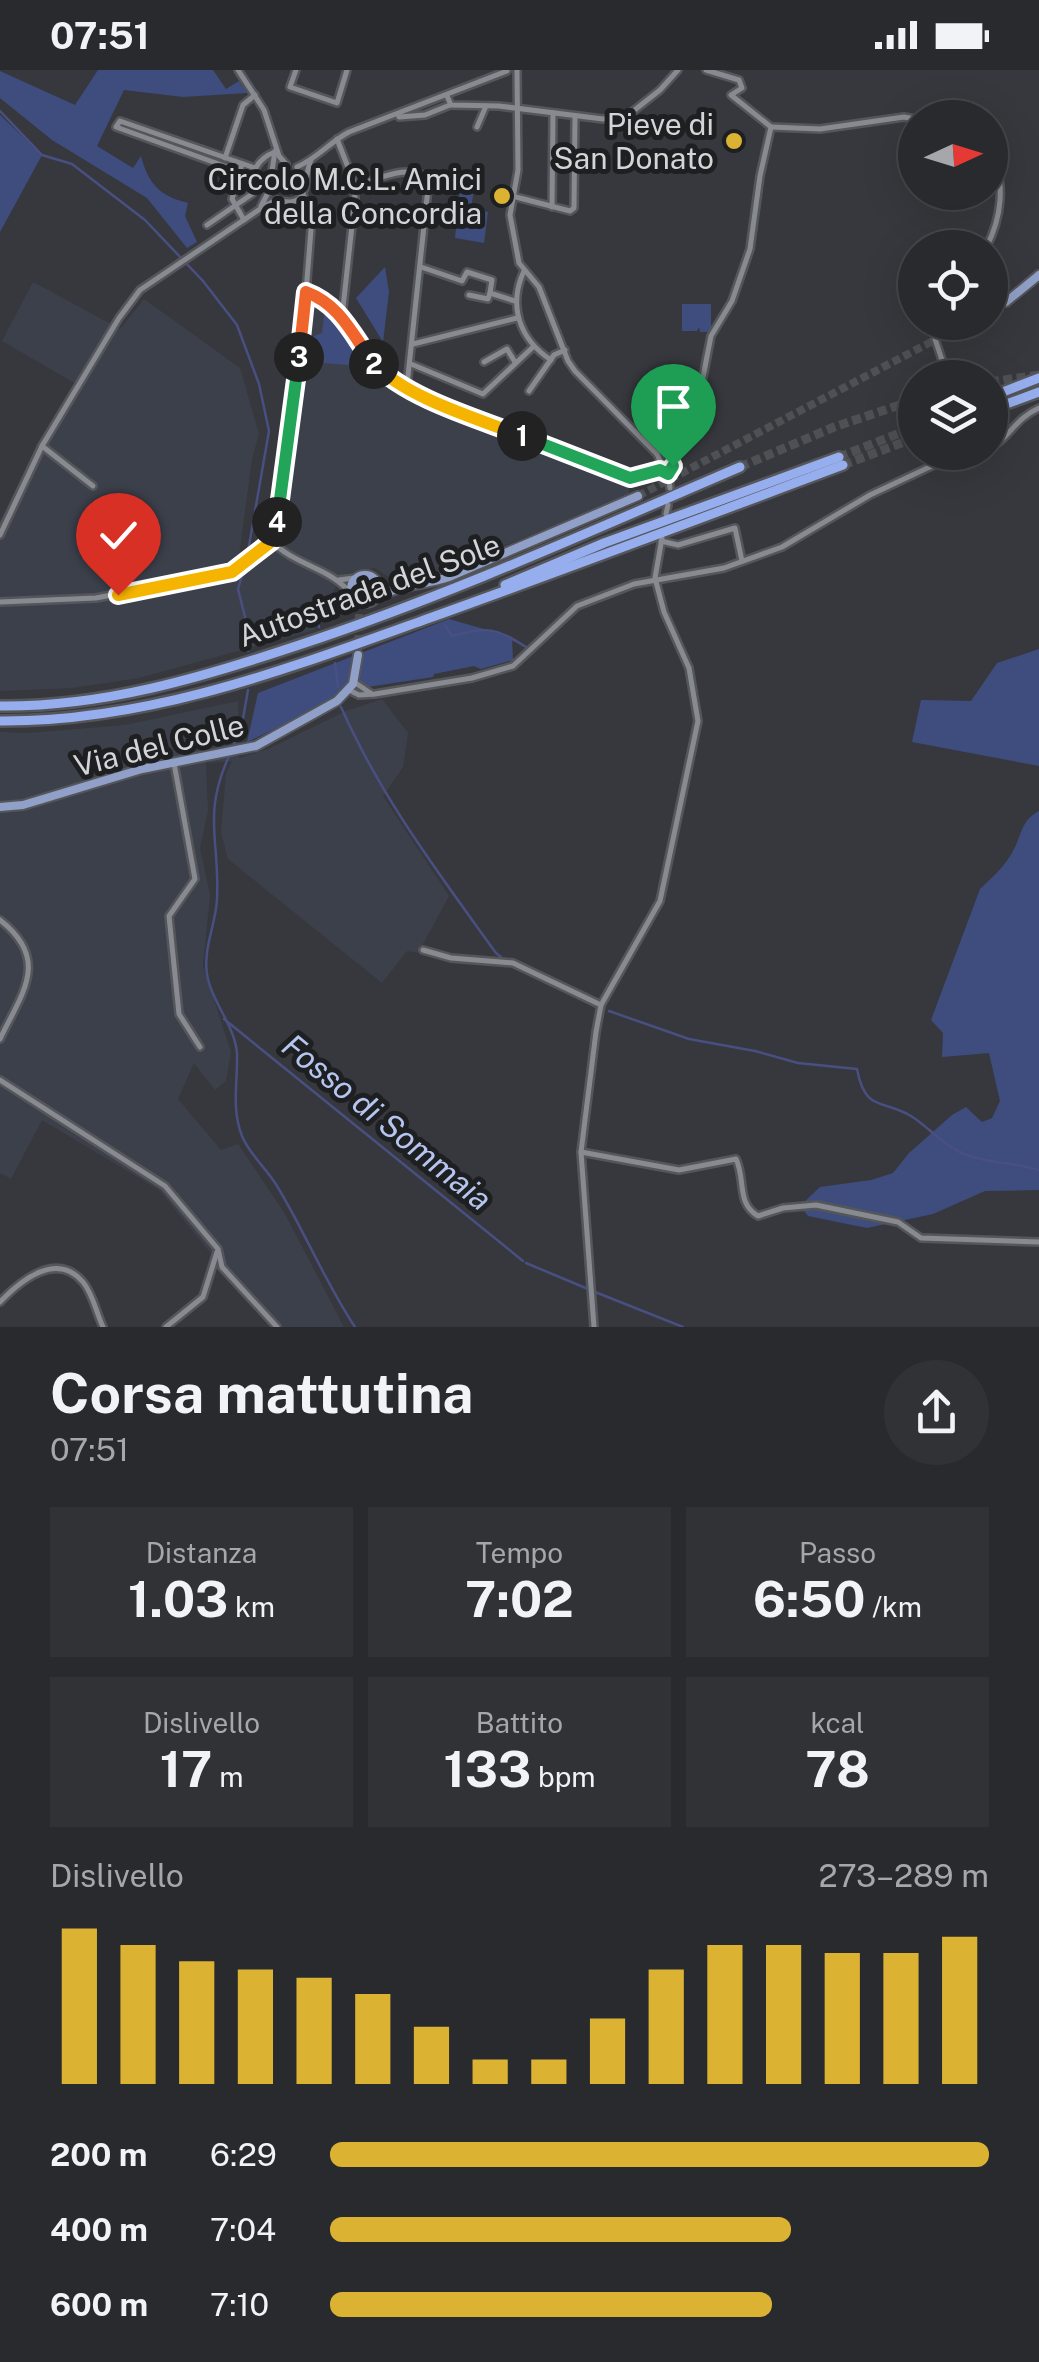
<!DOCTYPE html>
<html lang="it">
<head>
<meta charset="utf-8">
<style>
	:root { --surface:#282a2e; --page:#303236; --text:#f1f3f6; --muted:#a5a7aa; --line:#44464a; --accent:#dcb233 }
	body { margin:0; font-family:"Public Sans",sans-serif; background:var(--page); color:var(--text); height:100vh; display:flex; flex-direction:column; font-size:38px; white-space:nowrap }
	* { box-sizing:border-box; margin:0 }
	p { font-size:32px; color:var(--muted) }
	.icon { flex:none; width:55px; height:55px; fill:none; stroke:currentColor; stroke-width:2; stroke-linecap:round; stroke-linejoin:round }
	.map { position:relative; height:1257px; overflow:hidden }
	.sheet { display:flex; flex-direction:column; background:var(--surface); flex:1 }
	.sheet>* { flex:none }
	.needle { width:65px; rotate:86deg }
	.fabs { position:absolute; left:898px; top:30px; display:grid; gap:20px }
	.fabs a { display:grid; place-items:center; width:110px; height:110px; border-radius:50%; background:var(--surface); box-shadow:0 10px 40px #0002,0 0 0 2px var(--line); font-size:50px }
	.pin { position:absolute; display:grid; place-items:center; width:85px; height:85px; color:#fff; margin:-102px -42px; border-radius:50% 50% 50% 0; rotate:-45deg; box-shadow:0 0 10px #0007 }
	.pin .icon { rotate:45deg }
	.km { position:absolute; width:50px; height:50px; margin:-25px; border-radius:50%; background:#222; color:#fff; font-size:28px; line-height:50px; text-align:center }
	.round { display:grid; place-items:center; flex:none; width:105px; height:105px; border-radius:52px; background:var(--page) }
	.headline { display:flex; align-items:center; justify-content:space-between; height:170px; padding:0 50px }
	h1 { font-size:55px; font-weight:700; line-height:75px }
	.metrics { display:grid; grid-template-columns:repeat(3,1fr); gap:15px; height:170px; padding:10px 50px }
	.metrics div { display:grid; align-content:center; border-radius:0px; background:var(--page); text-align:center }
	.metrics b { font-size:50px; font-weight:700 }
	.metrics small { font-size:28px; font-weight:400 }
	.metrics p { font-size:28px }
	.chart { height:280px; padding:20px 50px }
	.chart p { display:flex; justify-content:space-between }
	.chart svg { width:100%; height:180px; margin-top:10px; stroke:var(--accent); stroke-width:6 }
	ul { padding:0 50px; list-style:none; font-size:32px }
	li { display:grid; grid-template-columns:160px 120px 1fr; align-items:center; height:75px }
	li i { height:25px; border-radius:12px; background:var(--accent) }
	.status { display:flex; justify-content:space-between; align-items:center; height:70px; padding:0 50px; background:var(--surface); direction:ltr }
	.status svg { height:28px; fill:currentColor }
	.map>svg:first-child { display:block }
	.built { fill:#3c404b }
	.green { fill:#3e4d7e }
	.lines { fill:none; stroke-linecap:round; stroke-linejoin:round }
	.stream { stroke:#494f81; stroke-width:2.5 }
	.major-tunnel { stroke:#4e5054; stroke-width:8; stroke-dasharray:8 4; stroke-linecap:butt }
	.highway-tunnel { stroke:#4e5054; stroke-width:9; stroke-dasharray:9 4.5; stroke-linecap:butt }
	.minor-casing { stroke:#54565a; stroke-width:10 }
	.major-casing { stroke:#54565a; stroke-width:12 }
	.highway-casing { stroke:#54565a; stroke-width:14 }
	.minor { stroke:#878a90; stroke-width:5 }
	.major { stroke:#91a0c8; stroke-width:8 }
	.highway { stroke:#97aeee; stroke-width:9 }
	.split-1-casing { stroke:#fff; stroke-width:20 }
	.split-2-casing { stroke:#fff; stroke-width:20 }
	.split-3-casing { stroke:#fff; stroke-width:20 }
	.split-4-casing { stroke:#fff; stroke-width:20 }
	.split-5-casing { stroke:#fff; stroke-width:20 }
	.split-1 { stroke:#22a559; stroke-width:12 }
	.split-2 { stroke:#f5b400; stroke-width:12 }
	.split-3 { stroke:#f0652b; stroke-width:12 }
	.split-4 { stroke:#22a559; stroke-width:12 }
	.split-5 { stroke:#f5b400; stroke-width:12 }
	.poi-dot { fill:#dcb233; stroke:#1e1f21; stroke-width:4 }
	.labels { text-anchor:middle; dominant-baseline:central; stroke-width:10; stroke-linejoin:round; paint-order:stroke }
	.poi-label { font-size:30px; fill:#d4d5d9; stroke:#1e1f21; text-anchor:end }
	.street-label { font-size:30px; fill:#d4d5d9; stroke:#1e1f21 }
	.water-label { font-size:32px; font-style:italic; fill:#b6c5ef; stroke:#1e1f21 }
</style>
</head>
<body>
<div class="status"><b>07:51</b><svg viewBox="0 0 49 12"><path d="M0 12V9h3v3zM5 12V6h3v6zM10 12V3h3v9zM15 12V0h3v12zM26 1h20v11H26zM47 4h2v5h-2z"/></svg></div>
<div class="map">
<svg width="1039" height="1257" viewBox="0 0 1039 1257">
	<rect width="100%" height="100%" fill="#36383d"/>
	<!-- built -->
	<g class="built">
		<path d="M33,212L120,259L144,229L240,298L259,364L252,389L239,486L254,481L271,453L300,229L314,230L339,253L371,309L411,330L507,369L629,412V426L433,504L393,510L375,498L342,504L314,560L139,608L72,618L0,621V451L38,374L78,315L2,271Z"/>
		<path d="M382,629L408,663L403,697L383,726L449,826L418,883L407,881L382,913L228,789L221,763L226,704L232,691L206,693L208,741L200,778L210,825L203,896L231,982L226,1011L215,1020L194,993L178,1029L221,1080L238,1074L285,1144L344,1257H271L159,1120L42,1050L11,1109L0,1103V662L28,663L125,655L238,631L239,688L268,679L346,641Z"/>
	</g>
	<!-- green -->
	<g class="green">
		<path d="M98,0H213L226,19L239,11L247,23L183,27L124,20L97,76L133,98L141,86C148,113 159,126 188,133L185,146L197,172L187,178L147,128L52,70L0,28V1L75,35Z"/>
		<path d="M0,45L42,85L0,162Z"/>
		<path d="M461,110L475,112L471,139L488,142L484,173L455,168Z"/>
		<path d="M385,197L389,222L383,272L356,228Z"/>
		<path d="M682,234H711V262H700L699,257L697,261H682Z"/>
		<path d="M325,237L340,251L369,297L301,291L303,270L322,263Z"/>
		<path d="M449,549L512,567L513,590L481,599L474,596L434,604L433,607L361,618L247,672L258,623Z"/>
		<path d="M1039,579V696L912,672L921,630L971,631L997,593Z"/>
		<path d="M1039,741V1120L985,1121L933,1144L867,1158L808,1146L800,1136L820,1117L871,1110L893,1103L909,1083L952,1045L966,1037L982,1052L992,1048L1000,1031L989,983L942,987L943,963L931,950L980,819C992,808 1005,796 1013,781C1022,765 1021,750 1039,741Z"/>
	</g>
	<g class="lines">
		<!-- stream -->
		<g class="stream">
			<path d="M0,41L42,85L72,94L145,150L203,211L237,255L259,314L269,361L247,487"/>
			<path d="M245,495L238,519L246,551L248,581"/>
			<path d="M445,555L452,566C489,557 494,557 526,577"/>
			<path d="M247,572L318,553L319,557"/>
			<path d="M335,593L338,617"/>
			<path d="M341,637C382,729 437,801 496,883L506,891"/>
			<path d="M232,679L241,660L248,620"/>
			<path d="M229,686C202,746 220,769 217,829C216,854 203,878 207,904C211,931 235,956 237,983C238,1011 231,1038 242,1066C249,1084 267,1099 277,1116C305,1162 325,1212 355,1257"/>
			<path d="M539,908L596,937"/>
			<path d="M609,941L689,969L755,981L798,993L857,999C865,1042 882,1029 911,1046C930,1058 941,1074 962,1083C987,1094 1014,1092 1039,1100"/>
			<path d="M224,949L523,1191"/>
			<path d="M526,1193L588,1219"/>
			<path d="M595,1222L683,1257"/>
		</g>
		<!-- major-tunnel -->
		<g class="major-tunnel">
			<path d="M990,241L1006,232"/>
			<path d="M638,426L969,252"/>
			<path d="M358,585L359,544"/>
		</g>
		<!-- highway-tunnel -->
		<g class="highway-tunnel">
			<path d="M990,312L1039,305"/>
			<path d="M839,387L915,357"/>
			<path d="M843,395L915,368"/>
			<path d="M740,397L834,357L915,330"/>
		</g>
		<defs>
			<g id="minor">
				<path d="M238,0L264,40L279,86L286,94"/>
				<path d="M296,0L290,17L337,33L347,0"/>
				<path d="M517,0L518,100L510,145L519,193L539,217L568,291L575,301L657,384L661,393"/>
				<path d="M447,26L451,35L499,36L603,49L627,46L660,20L678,0"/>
				<path d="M398,44L399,47L425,45L450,35"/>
				<path d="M477,57L486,36"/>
				<path d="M771,57L820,59L904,47L915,49"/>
				<path d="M337,69L353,110L355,128L342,247"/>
				<path d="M225,88L243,35L255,25"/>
				<path d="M242,94L232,129L244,150"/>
				<path d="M297,97C316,89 330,72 349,62L507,1"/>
				<path d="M252,106L116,57L120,51L255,98"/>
				<path d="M354,116C377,110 409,92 429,109L407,315"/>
				<path d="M516,127L570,141L574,138L575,47"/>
				<path d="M261,136L269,121L275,81"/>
				<path d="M552,137L553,43"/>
				<path d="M207,155L252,124C250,105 256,89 275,82"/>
				<path d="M986,178C1001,149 1007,112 990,84"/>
				<path d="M421,197L462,211L467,202L492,210L490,223L515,231"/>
				<path d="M524,201C508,235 519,269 551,290"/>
				<path d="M306,222C350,237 356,285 391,308C421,328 457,340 490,353C533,370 576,387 619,405L638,408L660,399"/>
				<path d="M469,225L488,229L490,223"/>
				<path d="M937,252L935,269L948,308"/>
				<path d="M413,274L517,248"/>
				<path d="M484,292L507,279L515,292"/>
				<path d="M411,294L483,324L533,277"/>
				<path d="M529,321L554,285L565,280"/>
				<path d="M42,376L93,416"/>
				<path d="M990,378C1010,368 1014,349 1039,338"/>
				<path d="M670,418L668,403L673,399L687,346L703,307L711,266L732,231L750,179L760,106L771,57L731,25L742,18L739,10L706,0"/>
				<path d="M666,444L668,435"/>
				<path d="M0,465L42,376L119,248L140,220L266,135L277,130C312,140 302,110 311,90"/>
				<path d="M272,471C293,495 332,498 351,524"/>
				<path d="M661,471L678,475L735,458L742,491"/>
				<path d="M339,510L354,508"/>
				<path d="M0,532L96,528L233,501L272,471L284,423L306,222L312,147L303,124"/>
				<path d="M354,612L372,624"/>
				<path d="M349,620L359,625L375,624L472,608L513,596L577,536L634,514L724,498L782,477L870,425L953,386L972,382"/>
				<path d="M174,693L195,809L169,846L179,944L200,977"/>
				<path d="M0,850C51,890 22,923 0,969"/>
				<path d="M423,880L451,888L513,893L601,935"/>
				<path d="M0,1010L165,1116L218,1179L222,1197L277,1257"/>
				<path d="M581,1082L679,1100L736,1089C746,1110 736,1133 758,1146L783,1138L816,1135L898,1152L921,1168L1039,1172"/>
				<path d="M0,1232C21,1210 57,1181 83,1212C93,1224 96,1242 103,1257"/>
				<path d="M166,1257L203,1227L217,1182"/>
				<path d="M594,1257L581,1082L596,962L601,935L660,831L698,651L689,598L664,542L655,508L662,468"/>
			</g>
			<g id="major">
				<path d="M1006,232L1039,205"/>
				<circle cx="365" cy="519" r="14"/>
				<path d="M378,527C398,515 426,515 449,507L638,426"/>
				<path d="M0,737L23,735L142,699L256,676L337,631L353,614L358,585"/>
			</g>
			<g id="highway">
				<path d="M990,327L1039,308"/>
				<path d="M990,340L1039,322"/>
				<path d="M505,515L604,473L839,387"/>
				<path d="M0,636C103,637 200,608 296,576C448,526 593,460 740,397"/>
				<path d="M0,651C149,652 287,599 424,550C564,500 704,447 843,395"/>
			</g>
		</defs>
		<!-- minor casing -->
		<use href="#minor" class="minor-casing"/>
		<!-- major casing -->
		<use href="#major" class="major-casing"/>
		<!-- highway casing -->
		<use href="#highway" class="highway-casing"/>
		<!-- minor -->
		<use href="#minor" class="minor"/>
		<!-- major -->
		<use href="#major" class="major"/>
		<!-- highway -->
		<use href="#highway" class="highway"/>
	</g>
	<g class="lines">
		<defs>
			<path id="split-1" d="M522,366L630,408L660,400L668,404L673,396"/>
			<path id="split-2" d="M374,294C409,329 476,348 522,366"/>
			<path id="split-3" d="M299,287L306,222C341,235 353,266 374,294"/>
			<path id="split-4" d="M277,452L299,287"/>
			<path id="split-5" d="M118,525L232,502L272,471L277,452"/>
		</defs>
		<!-- split-1 casing -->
		<use href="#split-1" class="split-1-casing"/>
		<!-- split-2 casing -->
		<use href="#split-2" class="split-2-casing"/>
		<!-- split-3 casing -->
		<use href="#split-3" class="split-3-casing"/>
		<!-- split-4 casing -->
		<use href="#split-4" class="split-4-casing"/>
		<!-- split-5 casing -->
		<use href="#split-5" class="split-5-casing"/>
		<!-- split-1 -->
		<use href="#split-1" class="split-1"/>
		<!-- split-2 -->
		<use href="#split-2" class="split-2"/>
		<!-- split-3 -->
		<use href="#split-3" class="split-3"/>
		<!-- split-4 -->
		<use href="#split-4" class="split-4"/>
		<!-- split-5 -->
		<use href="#split-5" class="split-5"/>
	</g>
	<!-- markers -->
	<g class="poi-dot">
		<circle cx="734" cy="71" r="10"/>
		<circle cx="502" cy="126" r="10"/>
	</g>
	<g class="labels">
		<!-- poi labels -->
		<g class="poi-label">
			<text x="714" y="54">Pieve di<tspan x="714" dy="34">San Donato</tspan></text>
			<text x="482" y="109">Circolo M.C.L. Amici<tspan x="482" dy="34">della Concordia</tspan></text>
		</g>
		<!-- street labels -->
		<g class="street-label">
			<text transform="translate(369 520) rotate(-20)">Autostrada del Sole</text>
			<text transform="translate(159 675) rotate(-14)">Via del Colle</text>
		</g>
		<!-- water labels -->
		<g class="water-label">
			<text transform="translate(387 1052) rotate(39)">Fosso di Sommaia</text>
		</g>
	</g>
</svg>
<div class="fabs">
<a><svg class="needle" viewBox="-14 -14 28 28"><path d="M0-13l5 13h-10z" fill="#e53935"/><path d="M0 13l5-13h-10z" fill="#a5a7aa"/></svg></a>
<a><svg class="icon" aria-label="locate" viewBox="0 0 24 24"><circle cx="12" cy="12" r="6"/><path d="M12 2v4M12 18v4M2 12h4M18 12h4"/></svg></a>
<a><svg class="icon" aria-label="layers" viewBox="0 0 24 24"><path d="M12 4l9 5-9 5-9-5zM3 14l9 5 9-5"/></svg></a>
</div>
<div class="pin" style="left:673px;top:396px;background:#1e9e55"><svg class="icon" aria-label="arrive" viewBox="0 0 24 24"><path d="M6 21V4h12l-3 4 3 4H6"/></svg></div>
<div class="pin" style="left:118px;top:525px;background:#d93025"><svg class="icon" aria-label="check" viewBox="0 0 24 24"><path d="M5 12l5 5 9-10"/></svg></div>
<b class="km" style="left:522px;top:366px">1</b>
<b class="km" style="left:374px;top:294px">2</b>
<b class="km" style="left:299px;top:287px">3</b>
<b class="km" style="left:277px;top:452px">4</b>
</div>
<section class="sheet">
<div class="headline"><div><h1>Corsa mattutina</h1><p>07:51</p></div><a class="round"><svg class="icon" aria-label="share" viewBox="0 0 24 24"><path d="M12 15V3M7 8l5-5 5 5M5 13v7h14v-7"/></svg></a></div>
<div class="metrics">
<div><p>Distanza</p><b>1.03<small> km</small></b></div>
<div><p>Tempo</p><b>7:02</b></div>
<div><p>Passo</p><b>6:50<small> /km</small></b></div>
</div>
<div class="metrics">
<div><p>Dislivello</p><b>17<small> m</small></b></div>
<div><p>Battito</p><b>133<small> bpm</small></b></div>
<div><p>kcal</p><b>78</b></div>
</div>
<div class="chart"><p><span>Dislivello</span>273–289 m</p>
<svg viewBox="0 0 160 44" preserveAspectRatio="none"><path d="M5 44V6M15 44V10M25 44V14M35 44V16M45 44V18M55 44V22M65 44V30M75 44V38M85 44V38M95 44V28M105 44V16M115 44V10M125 44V10M135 44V12M145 44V12M155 44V8"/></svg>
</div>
<ul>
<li><b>200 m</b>6:29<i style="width:100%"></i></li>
<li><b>400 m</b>7:04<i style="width:70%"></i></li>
<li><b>600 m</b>7:10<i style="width:67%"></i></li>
</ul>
</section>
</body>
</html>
